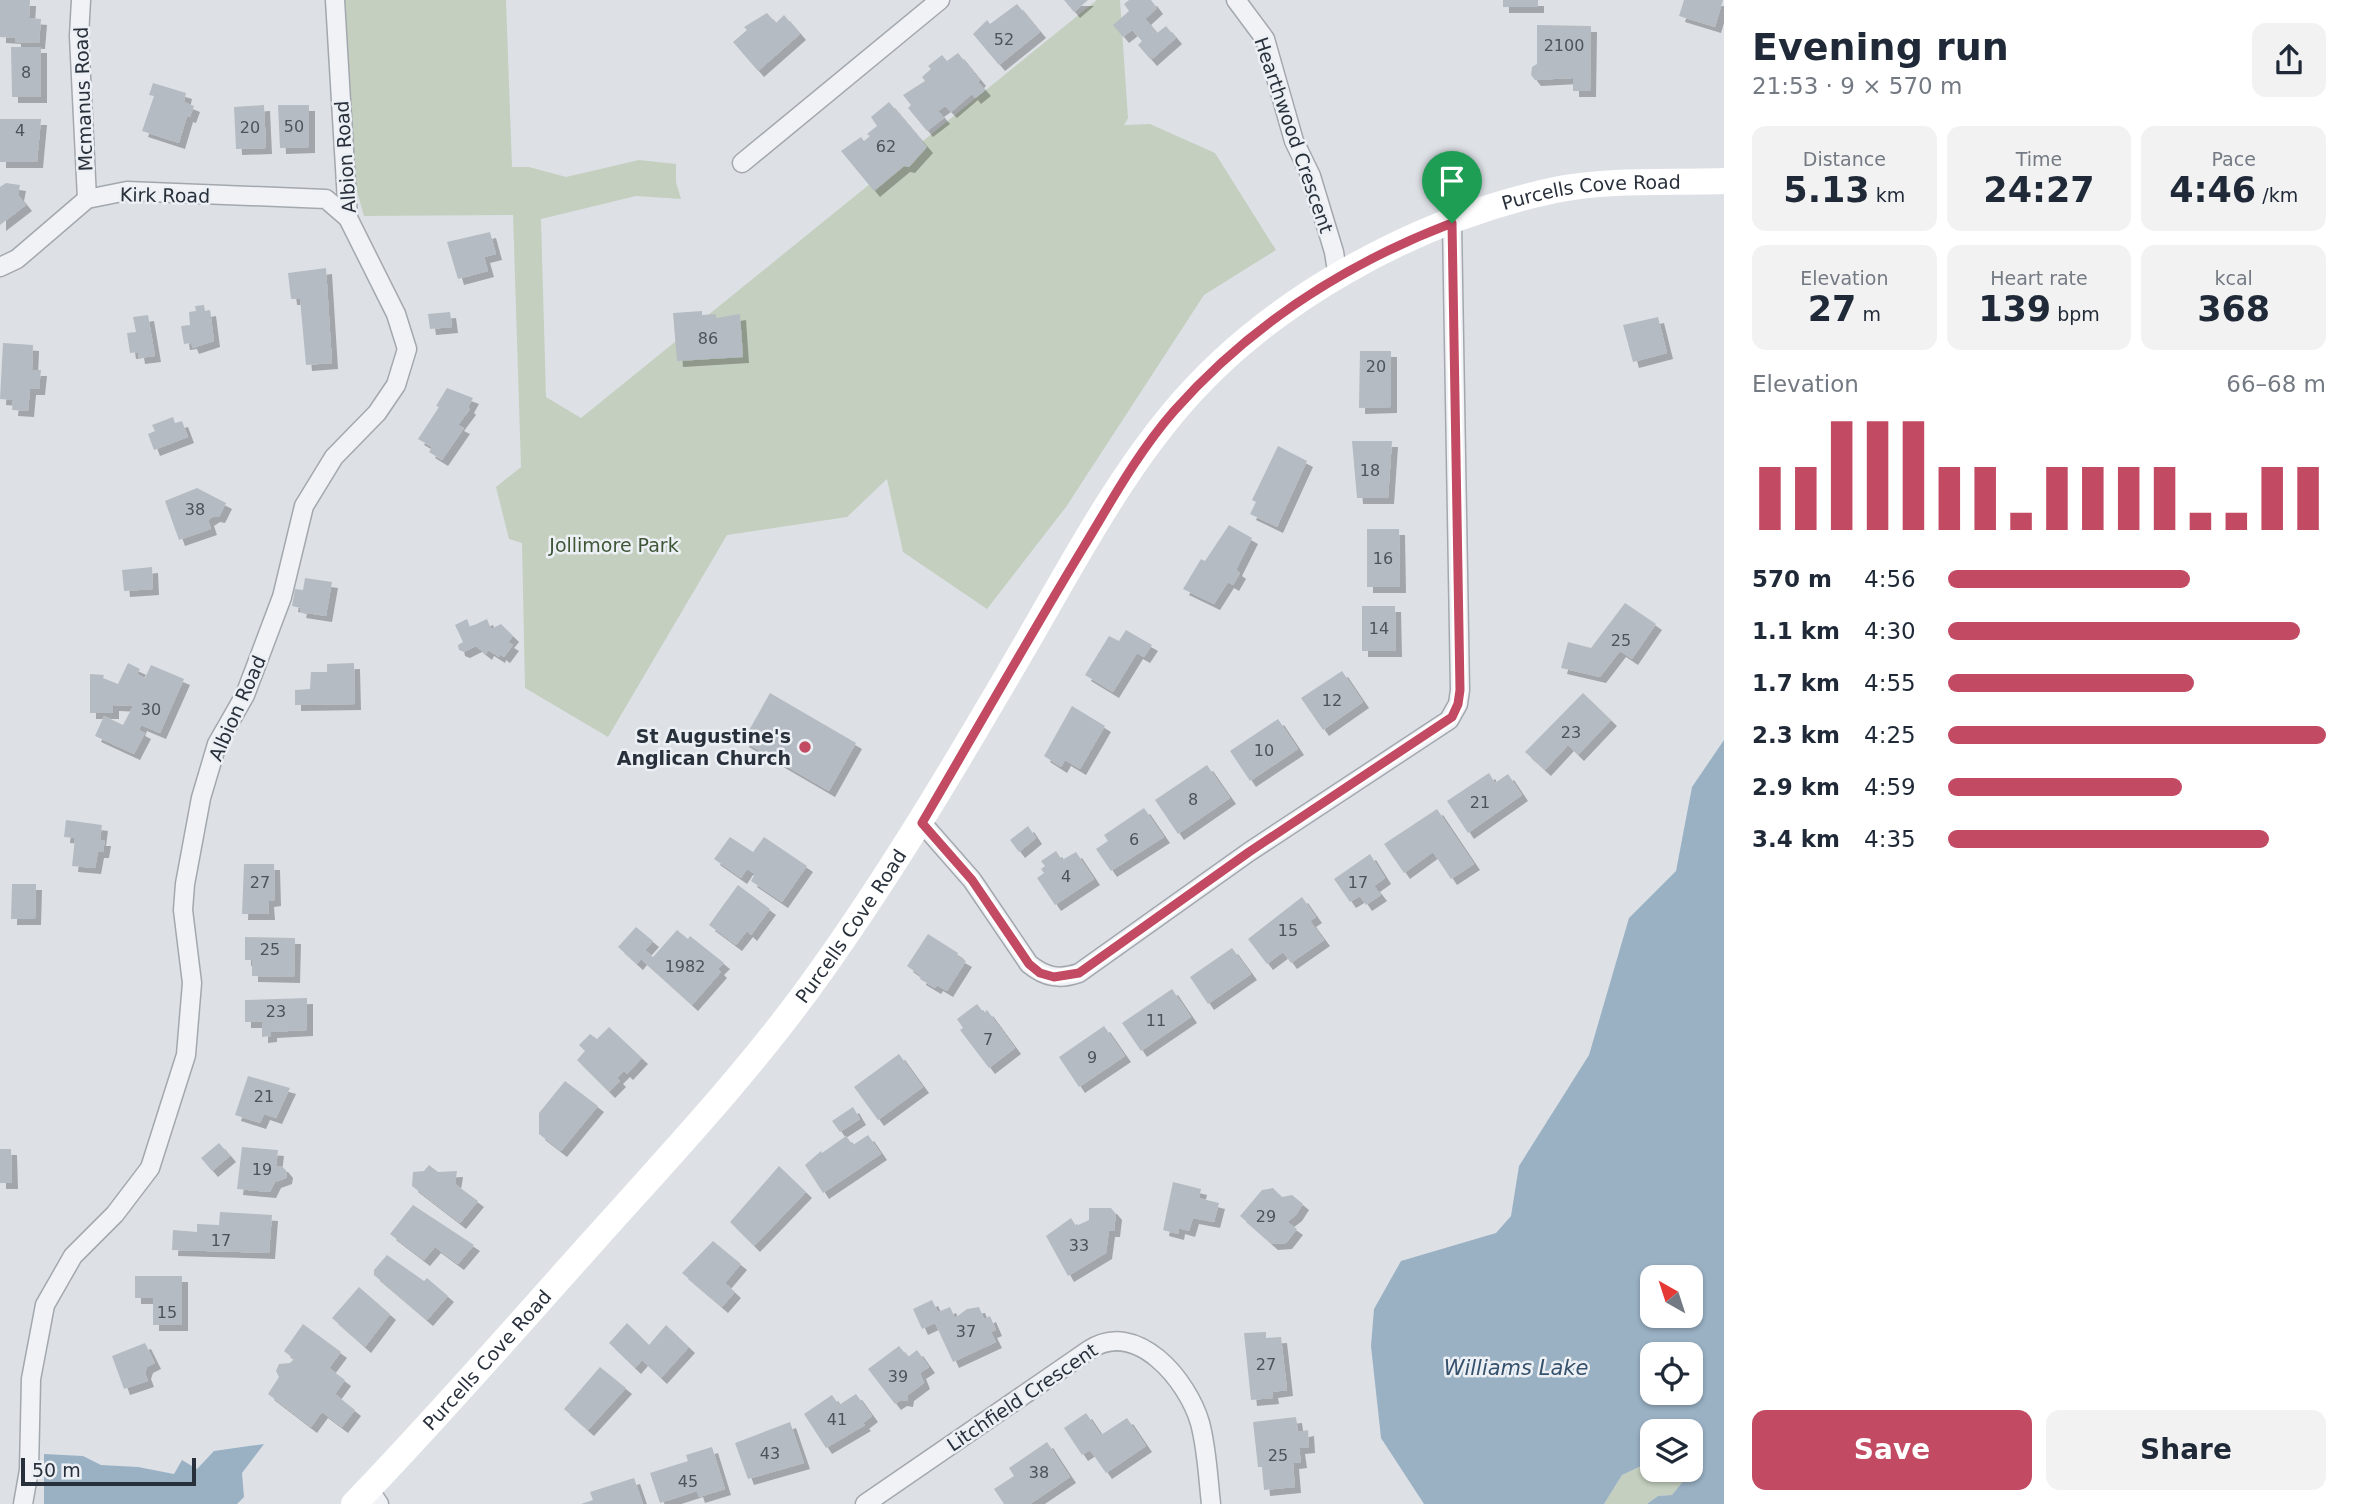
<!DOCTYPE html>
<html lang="en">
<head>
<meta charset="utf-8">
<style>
	:root { --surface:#fff; --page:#f2f2f3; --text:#1f2937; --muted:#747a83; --accent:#c34a63 }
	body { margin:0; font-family:"DejaVu Sans",sans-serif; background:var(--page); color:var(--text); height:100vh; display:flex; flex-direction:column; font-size:26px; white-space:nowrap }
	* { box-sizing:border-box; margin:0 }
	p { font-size:23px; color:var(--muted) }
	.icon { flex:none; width:38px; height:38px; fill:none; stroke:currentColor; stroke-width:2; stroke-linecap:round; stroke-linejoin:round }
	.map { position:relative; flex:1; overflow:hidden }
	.details { display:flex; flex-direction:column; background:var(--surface); width:630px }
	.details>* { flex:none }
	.needle { width:46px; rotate:321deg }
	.buttons { position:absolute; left:1640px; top:1265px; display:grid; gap:14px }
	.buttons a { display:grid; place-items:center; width:63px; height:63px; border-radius:14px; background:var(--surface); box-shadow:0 2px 5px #0004; font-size:35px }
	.scale { position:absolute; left:21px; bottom:18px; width:175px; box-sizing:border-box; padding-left:7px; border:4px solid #28303b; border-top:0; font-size:19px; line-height:24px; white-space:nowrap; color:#28303b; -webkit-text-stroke:5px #ecf0f4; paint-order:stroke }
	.pin { position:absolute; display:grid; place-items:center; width:60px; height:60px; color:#fff; margin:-72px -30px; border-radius:50% 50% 50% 0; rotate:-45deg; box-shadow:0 0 7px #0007 }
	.pin .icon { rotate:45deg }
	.round { display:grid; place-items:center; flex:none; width:74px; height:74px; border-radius:14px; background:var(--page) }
	.summary { display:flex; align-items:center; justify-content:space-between; height:119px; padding:0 28px }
	h1 { font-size:38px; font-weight:700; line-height:52px }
	.stats { display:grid; grid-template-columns:repeat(3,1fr); gap:10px; height:119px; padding:7px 28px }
	.stats div { display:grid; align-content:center; border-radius:14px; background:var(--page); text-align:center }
	.stats b { font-size:35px; font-weight:700 }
	.stats small { font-size:19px; font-weight:400 }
	.stats p { font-size:19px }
	.chart { height:196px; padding:14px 28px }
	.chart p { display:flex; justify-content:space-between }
	.chart svg { width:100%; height:126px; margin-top:7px; stroke:var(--accent); stroke-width:6 }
	.button { display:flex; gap:14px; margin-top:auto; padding:14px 28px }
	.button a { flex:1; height:80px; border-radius:14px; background:var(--accent); color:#fff; font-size:28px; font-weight:700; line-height:80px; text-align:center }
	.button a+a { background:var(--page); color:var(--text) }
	ul { padding:0 28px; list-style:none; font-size:23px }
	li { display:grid; grid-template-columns:112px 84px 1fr; align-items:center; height:52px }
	li i { height:18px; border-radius:9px; background:var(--accent) }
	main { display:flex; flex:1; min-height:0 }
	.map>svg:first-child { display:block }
	.green { fill:#c4cfbf }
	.water { fill:#9ab1c4; fill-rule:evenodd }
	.building { fill:#b5bbc2; filter:url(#shadow) }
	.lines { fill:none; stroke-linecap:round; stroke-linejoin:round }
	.minor-casing { stroke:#a3a8af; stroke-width:21 }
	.minor { stroke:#f0f2f5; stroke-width:18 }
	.secondary { stroke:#fff; stroke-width:26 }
	.route-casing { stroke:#fff; stroke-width:14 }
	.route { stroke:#c34a63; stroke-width:9 }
	.poi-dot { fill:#c34a63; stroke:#ecf0f4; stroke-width:2.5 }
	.labels { text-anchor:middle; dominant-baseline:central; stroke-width:5; stroke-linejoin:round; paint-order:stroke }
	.number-label { font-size:16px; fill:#4b535d }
	.street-label { font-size:19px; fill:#28303b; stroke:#ecf0f4 }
	.park-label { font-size:19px; fill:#3e5636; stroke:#ecf0f4 }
	.poi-label { font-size:19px; font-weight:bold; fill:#28303b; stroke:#ecf0f4; text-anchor:end }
	.water-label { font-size:21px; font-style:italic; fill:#35516c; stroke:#ecf0f4 }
</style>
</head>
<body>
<main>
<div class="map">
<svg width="1724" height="1504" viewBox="0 0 1724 1504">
	<defs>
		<filter id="shadow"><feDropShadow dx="6" dy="6" stdDeviation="0" flood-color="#0004"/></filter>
	</defs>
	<rect width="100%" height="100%" fill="#dde1e6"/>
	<!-- green -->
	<g class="green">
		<path d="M335,0H506L512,167H529L566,177L639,160L676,164V182L681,199L636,196L541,219L546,397L581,418L1097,0H1120L1128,118L1124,125L1150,124L1215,153L1276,250L1204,295L1066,507L987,609L903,552L887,479L847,517L727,535L608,737L525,688L522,543L509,539L496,487L521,467L513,215L364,216L350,167Z"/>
		<path d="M1652,1461V1470L1695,1468L1672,1495L1658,1496L1647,1504H1604L1622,1475Z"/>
	</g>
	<!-- water -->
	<g class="water">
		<path d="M1724,740V1504H1647L1658,1496L1672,1495L1694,1468L1691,1466L1690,1432H1652V1461L1622,1475L1604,1504H1424L1381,1438L1371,1346L1374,1309L1401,1261L1496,1233L1511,1216L1519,1166L1589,1055L1629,918L1676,871L1692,787ZM1652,1278H1690V1316H1652ZM1652,1354H1690V1393H1652Z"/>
		<path d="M264,1444L242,1473L244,1497L237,1504H44V1454L83,1456L101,1465L138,1467L174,1474L182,1460L197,1469L214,1451Z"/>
	</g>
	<!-- building -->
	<g class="building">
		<path d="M0,0H30L29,18L41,19L39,43L15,42V38L0,37Z"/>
		<path d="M1064,0H1088L1074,12Z"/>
		<path d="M1129,0H1151L1157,8L1145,19L1157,33L1166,26L1176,38L1151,60L1138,45L1142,41L1132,30L1123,37L1113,25L1129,11L1124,4Z"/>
		<rect x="1503" y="0" width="35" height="7"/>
		<path d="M1684,0H1723L1715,27L1679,16Z"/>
		<path d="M1017,4L1040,32L999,65L973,34L987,20L990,24Z"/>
		<path d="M767,13L776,23L784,15L800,34L758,71L733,42L747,30L744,27Z"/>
		<path d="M1537,25L1591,26L1590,91H1573V78L1535,80L1531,75L1532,67L1537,64Z"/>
		<path d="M11,47H41V97H12Z"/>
		<path d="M958,53L980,80L978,82L985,90L975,98L972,94L951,112L945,106L938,111L944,118L927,131L908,108L911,105L903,95L925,81L922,77L931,69L928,66L942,55L947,61Z"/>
		<path d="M153,83L186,93L184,102L194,106L190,117L187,116L179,143L142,131L154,96L149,95Z"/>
		<path d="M889,102L927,147L909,167L904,166L874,191L841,151L861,137L864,141L870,136L867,134L877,126L871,117Z"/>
		<path d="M264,105L266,148L236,149L234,107Z"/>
		<path d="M278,105H309V147L280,148Z"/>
		<path d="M0,119H41L37,162H0Z"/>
		<path d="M6,183L20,185L18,195L26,205L0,225V187Z"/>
		<path d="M490,232L496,254L484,257L488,271L458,279L447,242Z"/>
		<path d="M326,268L332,363L306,365L300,299H291L288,273Z"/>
		<path d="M204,305L205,311L210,310L214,341L193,348L191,343L184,344L181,326L190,325L189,312L196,311L195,306Z"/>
		<path d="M702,311V315L716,314V318L740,314L743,357L677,361L673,313Z"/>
		<path d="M450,312L452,327L430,329L428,314Z"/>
		<path d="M148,315L155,356L139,358L138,352L130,353L127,333L136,332L133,317Z"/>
		<path d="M1658,317L1667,353L1633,362L1623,325Z"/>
		<path d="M3,343L33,345L32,370H41L39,389H30L28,411L12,410L13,400L0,399Z"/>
		<path d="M1360,351H1391V407L1359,408Z"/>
		<path d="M447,388L473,398L468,407L470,409L458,425L464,428L442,460L429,452L432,447L418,439L439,407L436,406Z"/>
		<path d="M173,417L175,423L182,421L188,437L154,450L148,434L155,431L152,425Z"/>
		<path d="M1352,441H1392L1388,498H1357Z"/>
		<path d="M1278,446L1307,461L1277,527L1250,514L1256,502L1252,500Z"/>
		<path d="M197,488L226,503L219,517L214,516L208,520L211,529L179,540L165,501Z"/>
		<path d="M1229,525L1252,538L1236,570L1240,573L1233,585L1228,582L1214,604L1183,589L1201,559L1205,561Z"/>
		<path d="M1367,529H1399L1400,587H1367Z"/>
		<path d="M152,567L153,589L124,591L122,570Z"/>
		<path d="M305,578L332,582L326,616L300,612L301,608L292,606L295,589L303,590Z"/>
		<path d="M1625,603L1656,624L1632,659L1620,651L1600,677L1561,668L1568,642L1591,648Z"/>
		<path d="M1362,606H1395L1396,651H1362Z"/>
		<path d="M467,619L470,627L487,619L491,629L501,624L513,636L508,642L513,645L504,657L500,654L499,657L488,650L486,654L476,646L464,652L459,650L458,645L463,642L455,625Z"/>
		<path d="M1126,630L1152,645L1144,657L1137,653L1113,692L1085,675L1109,636L1119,641Z"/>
		<path d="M128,663L140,669L137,674L145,678L151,665L184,679L160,733L141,725L139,730L145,733L134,754L95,736L104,716L123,725L133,706L113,705V713H90V674L104,675L103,678L118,684Z"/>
		<path d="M354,663L355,704L295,705V690L310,689L311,672H327V664Z"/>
		<path d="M1342,671L1363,702L1323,730L1301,698Z"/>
		<path d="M770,693L856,743L829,791L743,741Z"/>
		<path d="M1583,693L1611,720L1578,755L1568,745L1545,770L1525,752Z"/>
		<path d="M1072,706L1105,726L1080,769L1065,760L1061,767L1044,756Z"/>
		<path d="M1278,719L1298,749L1250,781L1230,751Z"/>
		<path d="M1207,765L1230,798L1178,834L1155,800Z"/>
		<path d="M1489,773L1495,783L1508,774L1522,795L1468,833L1447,801Z"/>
		<path d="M1144,808L1164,837L1111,871L1096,849L1108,841L1104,835Z"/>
		<path d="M1437,809L1474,864L1451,879L1433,852L1404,873L1384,844Z"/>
		<path d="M66,820L102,825L100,840H105L103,852H98L95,868L72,866L75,838L64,837Z"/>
		<path d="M1028,826L1036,838L1019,852L1010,840Z"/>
		<path d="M730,837L753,852L764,837L807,866L782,902L751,881L755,874L747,869L741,878L714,859Z"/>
		<path d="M1056,851L1062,860L1076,852L1094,879L1055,905L1037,878L1044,873L1041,869L1045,866L1041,861Z"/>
		<path d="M1370,854L1385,878L1374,886L1381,895L1366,905L1360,896L1350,902L1334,879Z"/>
		<path d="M244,864H274L275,900L268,901L269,914H242Z"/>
		<path d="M12,884H36L35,919H11Z"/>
		<path d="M738,885L770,909L751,935L747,931L736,945L709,925Z"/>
		<path d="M1302,897L1316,917L1310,921L1324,940L1291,963L1283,952L1267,964L1248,939Z"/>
		<path d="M636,927L653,941L645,950L653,957L677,930L688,939L690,936L724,963L718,969L721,972L692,1005L641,959L637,964L618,947Z"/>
		<path d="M928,934L958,953L957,956L966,961L947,991L937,985L935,988L920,979L921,976L907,966Z"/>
		<path d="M245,937L295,938L294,977L252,976V960H245Z"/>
		<path d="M1232,948L1251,974L1208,1004L1190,977Z"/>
		<path d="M1172,989L1191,1017L1141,1051L1122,1023Z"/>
		<path d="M307,998V1030L271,1032V1036L262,1037V1022H245V1000Z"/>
		<path d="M977,1004L984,1013L987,1010L1015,1048L989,1068L960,1030L963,1028L957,1019Z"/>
		<path d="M1104,1026L1125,1056L1079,1087L1059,1057Z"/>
		<path d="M609,1027L642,1058L627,1074L624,1071L617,1078L620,1081L609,1092L577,1060L585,1051L579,1045L590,1034L597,1039Z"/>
		<path d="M899,1054L923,1087L878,1120L854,1087Z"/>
		<path d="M248,1076L290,1088L276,1118L264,1114L260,1123L235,1115Z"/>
		<path d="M565,1081L598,1106L561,1151L539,1134V1113Z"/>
		<path d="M853,1107L860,1119L840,1132L832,1121Z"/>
		<path d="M868,1135L881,1154L823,1193L805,1165L821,1151L822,1153L846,1136L853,1145Z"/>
		<path d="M219,1143L230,1156L212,1171L201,1158Z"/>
		<path d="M242,1147L278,1150L276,1166H282L287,1172L286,1178L275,1182L270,1192L237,1189Z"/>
		<path d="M0,1149H11L12,1183H0Z"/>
		<path d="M429,1165L438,1172L457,1171L455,1184L478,1201L460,1223L412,1186L413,1172L424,1171Z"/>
		<path d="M779,1166L806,1192L754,1246L730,1222Z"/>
		<path d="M1173,1182L1201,1189L1199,1198L1219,1203L1214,1222L1193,1218L1189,1231L1179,1228L1178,1234L1163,1230Z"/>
		<path d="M1273,1188L1282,1197L1292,1195L1303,1204L1296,1215L1287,1222L1297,1229L1286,1243L1272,1244L1240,1216L1262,1190Z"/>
		<path d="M413,1205L474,1245L458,1264L435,1247L424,1260L390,1234Z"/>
		<path d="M1089,1208H1111L1116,1214L1114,1231H1109L1106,1253L1068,1276L1046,1236L1071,1218L1076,1226L1089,1220Z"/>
		<path d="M220,1212L272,1215L269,1253L172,1250L173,1230L197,1232V1224L219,1225Z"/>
		<path d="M713,1241L741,1264L725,1283L735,1292L722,1307L682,1273Z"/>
		<path d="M387,1255L424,1281L427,1278L448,1296L427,1320L374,1275V1270Z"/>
		<path d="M135,1276H182V1325H153V1298H135Z"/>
		<path d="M359,1287L390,1314L365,1347L332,1318Z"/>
		<path d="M932,1300L938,1312L950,1307L955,1318L967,1309L979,1307L984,1319L990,1316L996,1330L991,1332L996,1342L953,1362L935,1323L922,1329L913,1309Z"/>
		<path d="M627,1323L649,1345L666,1325L689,1347L661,1378L642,1360L635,1368L609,1343Z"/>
		<path d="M303,1324L341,1352L329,1368L345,1380L335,1394L355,1410L342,1427L322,1412L311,1427L268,1394L279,1377L276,1371L279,1364L290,1363L294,1359L284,1351Z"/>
		<path d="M1266,1332V1338L1281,1337L1287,1390L1272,1392L1273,1398L1251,1400L1244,1333Z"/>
		<path d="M145,1343L155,1363L147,1367L145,1373L148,1381L124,1389L112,1356Z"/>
		<path d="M899,1346L908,1357L917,1350L929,1367L920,1373L924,1383L908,1395L907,1401L901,1400L895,1404L868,1369Z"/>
		<path d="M600,1367L626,1388L588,1430L564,1409Z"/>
		<path d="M856,1394L872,1416L863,1423L865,1425L826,1448L804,1414L832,1395L839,1405Z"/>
		<path d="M1086,1413L1101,1435L1127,1418L1146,1446L1106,1473L1090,1450L1082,1455L1064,1428Z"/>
		<path d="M1296,1417L1298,1432L1308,1430L1309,1447L1299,1448L1301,1462L1293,1463L1295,1487L1264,1490L1262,1467H1258L1253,1422Z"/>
		<path d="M790,1422L804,1463L748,1479L735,1443Z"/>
		<path d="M1047,1442L1070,1477L1030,1504H1004L994,1489L1014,1476L1009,1468Z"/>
		<path d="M712,1447L725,1489L699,1497L697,1491L660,1503L650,1473L688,1461L686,1455Z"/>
		<path d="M634,1478L643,1504H581L593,1500L590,1492Z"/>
	</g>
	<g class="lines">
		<defs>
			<g id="minor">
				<path d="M81,0L79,36L87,199"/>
				<path d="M1236,0L1265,39L1294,141L1311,176L1334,252L1338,277"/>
				<path d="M742,163L940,0"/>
				<path d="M0,267L17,259L87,199L127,191L326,199L348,218"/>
				<path d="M922,823L972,880L1029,964C1045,977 1059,980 1079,973L1249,852L1449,720L1458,704L1460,690L1452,223"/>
				<path d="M369,1489L379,1504"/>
				<path d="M23,1504L29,1470L31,1379L45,1305L73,1256L115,1214L150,1168L186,1055L192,983L183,910L185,884L201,798L217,744L245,695L282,597L304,506L334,457L377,413L396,385L407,349L396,314L348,218L335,0"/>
				<path d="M865,1504L1089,1350C1137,1318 1188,1381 1200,1423C1207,1449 1208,1477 1211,1504"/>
			</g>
		</defs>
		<!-- minor casing -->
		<use href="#minor" class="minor-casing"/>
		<!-- minor -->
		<use href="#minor" class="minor"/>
		<!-- secondary -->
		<path class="secondary" id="s1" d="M354,1504C437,1418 516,1327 596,1238C674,1151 754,1066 821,971C895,867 959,759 1023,649C1069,570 1114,484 1173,413C1265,302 1414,220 1555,190C1609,179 1669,183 1724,181"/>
	</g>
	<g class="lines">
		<defs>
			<path id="route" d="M1452,223L1460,690L1458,704L1452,717L1249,852L1079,973L1054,977L1040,973L1029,964L972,880L922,823C976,731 1028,639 1083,548C1111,502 1138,452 1174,411C1250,325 1345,264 1452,223Z"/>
		</defs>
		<!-- route casing -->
		<use href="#route" class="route-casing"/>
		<!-- route -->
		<use href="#route" class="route"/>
	</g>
	<!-- markers -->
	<circle class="poi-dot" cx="805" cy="747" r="7"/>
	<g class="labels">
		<!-- number labels -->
		<g class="number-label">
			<text x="1004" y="39">52</text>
			<text x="1564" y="45">2100</text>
			<text x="26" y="72">8</text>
			<text x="294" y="126">50</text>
			<text x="250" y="127">20</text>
			<text x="20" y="130">4</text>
			<text x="886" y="146">62</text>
			<text x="708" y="338">86</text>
			<text x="1376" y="366">20</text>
			<text x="1370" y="470">18</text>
			<text x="195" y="509">38</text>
			<text x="1383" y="558">16</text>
			<text x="1379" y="628">14</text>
			<text x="1621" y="640">25</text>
			<text x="1332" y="700">12</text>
			<text x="151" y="709">30</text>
			<text x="1571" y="732">23</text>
			<text x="1264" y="750">10</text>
			<text x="1193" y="799">8</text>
			<text x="1480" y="802">21</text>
			<text x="1134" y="839">6</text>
			<text x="1066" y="876">4</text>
			<text x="260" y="882">27</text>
			<text x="1358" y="882">17</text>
			<text x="1288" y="930">15</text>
			<text x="270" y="949">25</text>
			<text x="685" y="966">1982</text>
			<text x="276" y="1011">23</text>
			<text x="1156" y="1020">11</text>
			<text x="988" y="1039">7</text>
			<text x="1092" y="1057">9</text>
			<text x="264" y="1096">21</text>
			<text x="262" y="1169">19</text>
			<text x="1266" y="1216">29</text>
			<text x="221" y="1240">17</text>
			<text x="1079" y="1245">33</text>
			<text x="167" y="1312">15</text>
			<text x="966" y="1331">37</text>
			<text x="1266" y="1364">27</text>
			<text x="898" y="1376">39</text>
			<text x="837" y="1419">41</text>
			<text x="770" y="1453">43</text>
			<text x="1278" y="1455">25</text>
			<text x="1039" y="1472">38</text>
			<text x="688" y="1481">45</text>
		</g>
		<!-- street labels -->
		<g class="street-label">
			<text transform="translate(83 99) rotate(-92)">Mcmanus Road</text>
			<text transform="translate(1294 135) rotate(71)">Hearthwood Crescent</text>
			<text transform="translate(345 157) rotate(-94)">Albion Road</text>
			<text transform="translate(165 195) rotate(1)">Kirk Road</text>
			<text stroke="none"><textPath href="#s1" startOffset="1855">Purcells Cove Road</textPath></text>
			<text transform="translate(237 708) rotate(-66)">Albion Road</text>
			<text stroke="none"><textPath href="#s1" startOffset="763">Purcells Cove Road</textPath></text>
			<text stroke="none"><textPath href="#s1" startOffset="196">Purcells Cove Road</textPath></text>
			<text transform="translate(1022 1397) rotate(-34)">Litchfield Crescent</text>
		</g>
		<!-- park labels -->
		<g class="park-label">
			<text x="614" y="545">Jollimore Park</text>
		</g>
		<!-- poi labels -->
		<g class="poi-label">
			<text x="791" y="736">St Augustine's<tspan x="791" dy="22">Anglican Church</tspan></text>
		</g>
		<!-- water labels -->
		<g class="water-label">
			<text x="1516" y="1368">Williams Lake</text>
		</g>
	</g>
</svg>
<div class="buttons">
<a><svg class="needle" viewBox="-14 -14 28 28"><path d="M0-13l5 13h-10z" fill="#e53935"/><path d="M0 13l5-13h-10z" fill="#747a83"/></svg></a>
<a><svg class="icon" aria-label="locate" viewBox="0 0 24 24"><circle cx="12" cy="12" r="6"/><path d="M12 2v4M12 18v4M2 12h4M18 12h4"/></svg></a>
<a><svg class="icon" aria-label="layers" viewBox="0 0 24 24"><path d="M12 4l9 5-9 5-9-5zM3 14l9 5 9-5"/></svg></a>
</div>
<div class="scale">50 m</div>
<div class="pin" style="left:1452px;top:223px;background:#1e9e55"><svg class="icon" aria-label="arrive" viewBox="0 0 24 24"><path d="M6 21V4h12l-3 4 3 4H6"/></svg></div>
</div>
<section class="details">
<div class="summary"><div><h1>Evening run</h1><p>21:53 · 9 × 570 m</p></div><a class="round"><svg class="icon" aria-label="share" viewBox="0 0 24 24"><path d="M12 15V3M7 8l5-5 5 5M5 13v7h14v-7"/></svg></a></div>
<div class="stats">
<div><p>Distance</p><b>5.13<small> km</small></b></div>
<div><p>Time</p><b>24:27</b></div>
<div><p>Pace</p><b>4:46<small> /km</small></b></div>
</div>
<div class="stats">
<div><p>Elevation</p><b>27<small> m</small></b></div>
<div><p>Heart rate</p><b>139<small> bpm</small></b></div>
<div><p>kcal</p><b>368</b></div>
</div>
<div class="chart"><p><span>Elevation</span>66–68 m</p>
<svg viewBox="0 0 160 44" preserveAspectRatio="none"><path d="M5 44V22M15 44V22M25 44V6M35 44V6M45 44V6M55 44V22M65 44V22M75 44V38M85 44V22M95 44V22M105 44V22M115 44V22M125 44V38M135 44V38M145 44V22M155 44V22"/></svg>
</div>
<ul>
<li><b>570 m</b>4:56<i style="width:64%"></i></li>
<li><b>1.1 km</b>4:30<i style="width:93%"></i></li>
<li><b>1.7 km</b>4:55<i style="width:65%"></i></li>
<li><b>2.3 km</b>4:25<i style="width:100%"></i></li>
<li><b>2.9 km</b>4:59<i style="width:62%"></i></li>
<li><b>3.4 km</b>4:35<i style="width:85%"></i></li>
</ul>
<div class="button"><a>Save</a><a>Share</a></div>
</section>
</main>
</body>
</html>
